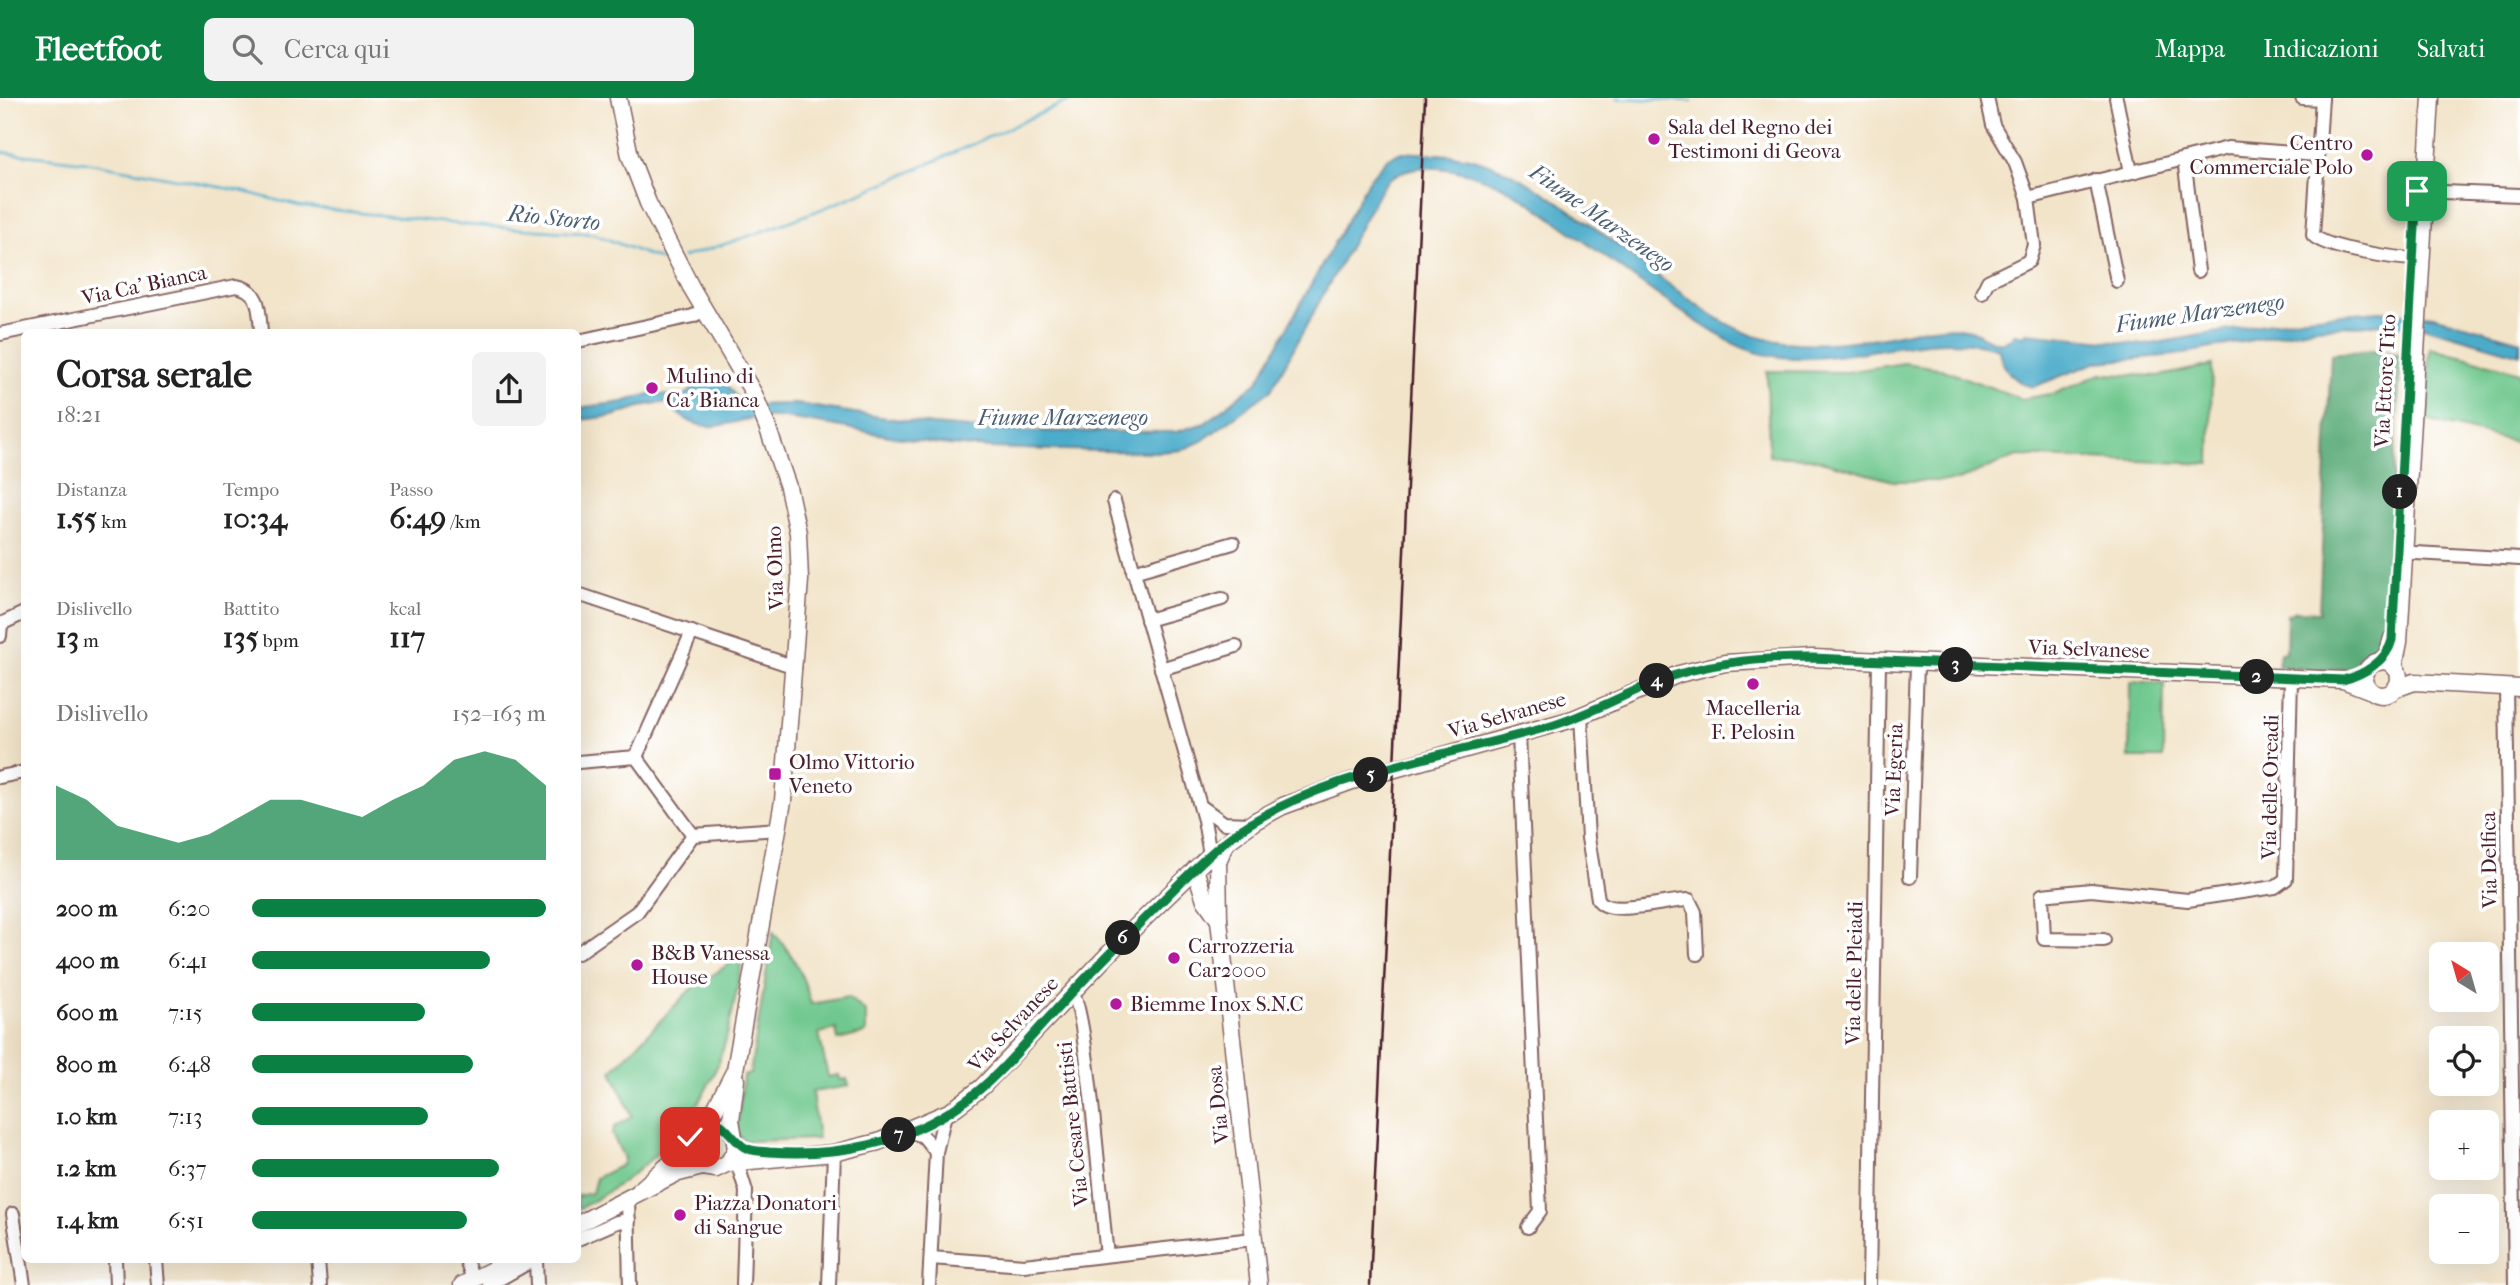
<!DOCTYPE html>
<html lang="it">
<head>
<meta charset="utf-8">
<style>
	:root { --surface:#fff; --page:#f2f2f2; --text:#222; --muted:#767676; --accent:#0b8043 }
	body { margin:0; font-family:"IM FELL French Canon",serif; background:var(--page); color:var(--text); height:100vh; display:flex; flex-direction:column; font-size:26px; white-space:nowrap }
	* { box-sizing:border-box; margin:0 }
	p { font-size:23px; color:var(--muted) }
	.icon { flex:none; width:38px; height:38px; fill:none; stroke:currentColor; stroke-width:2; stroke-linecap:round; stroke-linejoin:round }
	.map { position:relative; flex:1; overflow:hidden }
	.drawer { position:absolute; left:21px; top:231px; width:560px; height:934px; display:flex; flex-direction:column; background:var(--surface); border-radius:10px; box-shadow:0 7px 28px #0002 }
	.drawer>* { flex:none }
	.needle { width:46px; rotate:323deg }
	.controls { position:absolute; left:2429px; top:844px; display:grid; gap:14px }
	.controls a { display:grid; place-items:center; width:70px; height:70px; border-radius:10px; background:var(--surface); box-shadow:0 7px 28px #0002; font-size:35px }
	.pin { position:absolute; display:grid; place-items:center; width:60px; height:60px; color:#fff; margin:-30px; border-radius:14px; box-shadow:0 4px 10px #0006 }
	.km { position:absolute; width:35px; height:35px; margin:-18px; border-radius:50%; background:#222; color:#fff; font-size:19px; line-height:35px; text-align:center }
	.round { display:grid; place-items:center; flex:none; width:74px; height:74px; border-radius:10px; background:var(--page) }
	.summary { display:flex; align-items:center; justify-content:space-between; height:119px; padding:0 35px }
	h1 { font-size:38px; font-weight:700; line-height:52px }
	.metrics { display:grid; grid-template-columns:repeat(3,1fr); gap:10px; height:119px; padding:7px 35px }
	.metrics div { display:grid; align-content:center }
	.metrics b { font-size:30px; font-weight:700 }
	.metrics small { font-size:19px; font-weight:400 }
	.metrics p { font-size:19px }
	.chart { height:196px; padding:14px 35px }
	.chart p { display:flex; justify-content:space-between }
	.chart svg { width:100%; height:126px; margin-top:7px; fill:var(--accent); opacity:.7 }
	ul { padding:0 35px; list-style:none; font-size:23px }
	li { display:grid; grid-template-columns:112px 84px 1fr; align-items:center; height:52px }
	li i { height:18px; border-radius:9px; background:var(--accent) }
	header { display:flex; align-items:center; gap:42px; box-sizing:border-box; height:98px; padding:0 35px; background:var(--accent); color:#fff }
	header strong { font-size:33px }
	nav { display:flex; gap:38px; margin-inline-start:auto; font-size:24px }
	.search { width:490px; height:63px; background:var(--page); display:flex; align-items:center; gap:18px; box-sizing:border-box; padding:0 24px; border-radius:10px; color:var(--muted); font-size:26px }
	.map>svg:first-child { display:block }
	.green { fill:#70c88e; stroke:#5d745c; stroke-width:2 }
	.forest { fill:#5cac79; stroke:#536652; stroke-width:2 }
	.water { fill:#4bacca; stroke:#4a667a; stroke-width:2 }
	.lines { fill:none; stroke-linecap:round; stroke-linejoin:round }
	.stream { stroke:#4bacca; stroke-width:2.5 }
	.street-casing { stroke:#856462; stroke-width:16 }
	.secondary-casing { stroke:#856462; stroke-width:19 }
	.street { stroke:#fff; stroke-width:12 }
	.secondary { stroke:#fff; stroke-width:16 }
	.rail { stroke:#4a1f2b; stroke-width:2.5 }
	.route-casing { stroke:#fff; stroke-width:14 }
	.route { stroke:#0b8043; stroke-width:9 }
	.poi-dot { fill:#b5179e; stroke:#fff; stroke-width:2.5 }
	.labels { text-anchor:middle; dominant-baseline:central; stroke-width:7; stroke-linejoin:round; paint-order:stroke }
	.poi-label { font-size:21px; fill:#4a1f2b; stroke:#fff; text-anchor:start }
	.street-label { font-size:21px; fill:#4a1f2b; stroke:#fff }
	.water-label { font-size:23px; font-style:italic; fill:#4a5e73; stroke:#fff }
</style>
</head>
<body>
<header>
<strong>Fleetfoot</strong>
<div class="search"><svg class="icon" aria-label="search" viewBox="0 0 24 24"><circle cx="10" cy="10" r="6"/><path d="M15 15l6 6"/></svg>Cerca qui</div>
<nav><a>Mappa</a><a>Indicazioni</a><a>Salvati</a></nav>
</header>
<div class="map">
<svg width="2520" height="1187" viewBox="0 0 2520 1187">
	<rect width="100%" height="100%" fill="#fff"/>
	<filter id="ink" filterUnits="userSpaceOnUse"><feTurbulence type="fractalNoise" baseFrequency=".0143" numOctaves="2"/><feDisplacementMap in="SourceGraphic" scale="14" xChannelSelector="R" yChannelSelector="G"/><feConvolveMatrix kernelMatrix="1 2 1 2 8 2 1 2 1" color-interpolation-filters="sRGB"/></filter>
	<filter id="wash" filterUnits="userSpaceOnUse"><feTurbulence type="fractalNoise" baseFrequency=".00686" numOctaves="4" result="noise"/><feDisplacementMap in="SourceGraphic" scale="28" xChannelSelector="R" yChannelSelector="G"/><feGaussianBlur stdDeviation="1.57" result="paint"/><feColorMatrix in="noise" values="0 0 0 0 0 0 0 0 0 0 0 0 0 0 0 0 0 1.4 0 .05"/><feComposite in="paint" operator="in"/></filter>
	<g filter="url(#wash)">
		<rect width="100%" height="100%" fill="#f2e4c9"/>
		<!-- green -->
		<g class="green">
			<path d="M2430,250L2520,274V345L2426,322Z"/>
			<path d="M1904,265L1938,270L2022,301L2056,295L2101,276L2160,278L2212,267L2210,366L2017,358L1956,383H1893L1810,360L1769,358L1767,273L1846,274Z"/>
			<path d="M2130,583L2164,585L2163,660H2129Z"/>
			<path d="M773,834C794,857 803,876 811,906L848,899L866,914V935L838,942L836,931L819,935L828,979L839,977L840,982L847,981L849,988L812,994L818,1041L745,1043L737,1035L743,978L750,976Z"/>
			<path d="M743,857C738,884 734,911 727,937C707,1017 649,1074 578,1111V1098L592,1095L596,1080L622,1067L624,1060L612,1036L614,1030L632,1018L612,973L690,892Z"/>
		</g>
		<!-- forest -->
		<path class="forest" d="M2374,252L2401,256L2384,539C2364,583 2318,572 2278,568L2280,555L2286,554L2287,517L2296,513L2319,514L2331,256Z"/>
		<!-- water -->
		<path class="water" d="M1402,54C1423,56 1445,55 1465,59C1532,73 1611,144 1667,185C1695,205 1724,229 1758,239C1797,250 1845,245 1884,239C1906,235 1925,229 1947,229C1956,230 1965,230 1973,233C1987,239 2003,254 2014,236L2024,238L2026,235L2145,247L2305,219L2380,213L2434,218L2520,243V257L2424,229L2385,226L2314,230L2175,257L2097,264L2033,289C2014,284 2001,270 1999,251C1913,223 1812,291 1727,242C1673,211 1624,172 1574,136C1551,120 1529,101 1503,89C1470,73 1405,54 1381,91L1271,292L1202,343L1182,352L1158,354C1092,352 1026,353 960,348C898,343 837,325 775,319C734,316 711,345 675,313L676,307C651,300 634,313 611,318C600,320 589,321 578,322V310L623,304L649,296L683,298L707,282L725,285L743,307L796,306L933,327L1005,333L1176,334L1205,325L1258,283L1370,80L1388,60Z"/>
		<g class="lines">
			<!-- stream -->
			<g class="stream">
				<path d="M1616,0L1692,3"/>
				<path d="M0,54L86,64L241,93L299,108L467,127L594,136L666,164L670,163"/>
				<path d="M683,159C818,120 947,57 1075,0"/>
			</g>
		</g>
	</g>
	<g filter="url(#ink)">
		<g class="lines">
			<defs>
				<g id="street">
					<path d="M2116,0L2131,74"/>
					<path d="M2302,0L2322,1"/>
					<path d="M2322,0L2313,137C2325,151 2400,161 2420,161"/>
					<path d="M2184,61L2198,173"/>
					<path d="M2096,82L2117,183"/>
					<path d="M2417,93L2520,97"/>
					<path d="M2028,100L2228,50L2317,57"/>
					<path d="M1982,195L1988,183L2029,163L2034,147L2028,100L2015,64L1993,27L1987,0"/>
					<path d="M0,236L236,188C261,192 259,213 261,234"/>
					<path d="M578,243L693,218L705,212"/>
					<path d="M1114,403L1204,722L1210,757"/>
					<path d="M2398,454L2520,461"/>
					<path d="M1133,474L1233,445"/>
					<path d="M578,496L795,569"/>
					<path d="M1147,522L1222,501"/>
					<path d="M0,538L1,526L24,515"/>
					<path d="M1161,571L1236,548"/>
					<path d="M2506,589L2515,1187"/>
					<path d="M1581,618L1588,740L1598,801C1608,820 1667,802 1689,802L1695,814L1697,856"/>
					<path d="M1519,637L1540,1113L1528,1129"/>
					<path d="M636,659L692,534"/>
					<path d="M578,664L636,659L693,737"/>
					<path d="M0,679L24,674"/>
					<path d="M1202,709L1224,725L1250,726"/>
					<path d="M1910,779L1917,566"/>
					<path d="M2104,842L2044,841L2042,797L2091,792L2188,802L2275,789L2286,781L2291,580"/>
					<path d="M578,855L637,814L693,737L779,731"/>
					<path d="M1072,894C1087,909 1102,1119 1107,1157"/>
					<path d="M909,1033L923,1038L936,1054"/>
					<path d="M737,1064L746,1093L743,1187"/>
					<path d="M628,1099L630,1187"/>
					<path d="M13,1116L24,1187"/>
					<path d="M578,1141L617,1124L629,1122"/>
					<path d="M931,1160L1024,1167L1253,1141"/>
					<path d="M115,1162L116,1187"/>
					<path d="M156,1162L158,1187"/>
					<path d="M318,1162L320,1187"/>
					<path d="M466,1162L473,1181"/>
					<path d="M536,1162L537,1187"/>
					<path d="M489,1187L533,1162"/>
					<path d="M829,1187L834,1055"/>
					<path d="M929,1187L936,1054L945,1016"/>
					<path d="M1869,1187L1879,564"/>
				</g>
				<g id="secondary">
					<path d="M618,0L630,58L648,105L691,189L754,296L767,328L788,389L798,435L800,482L783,703L735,972L711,1019L694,1032L689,1046L674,1062L640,1092"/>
					<circle cx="2382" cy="580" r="17"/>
					<path d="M2379,564L2387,557L2392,540"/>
					<path d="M2394,569L2399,544L2431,0"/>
					<path d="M2395,591L2414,584L2520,590"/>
					<path d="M1225,746L1218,764L1219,822L1259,1187"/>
					<path d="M1195,771L1205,802L1219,822"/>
					<path d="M728,1065L834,1055L878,1044L951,1013L982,989L1121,843L1210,757L1255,723L1283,708L1352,683L1573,621L1679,576L1725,565L1812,560L2343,582L2369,592"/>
					<path d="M578,1126L675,1076L702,1069L716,1071L728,1065L736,1051L731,1022L736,982"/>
					<path d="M462,1187L512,1162"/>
				</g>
			</defs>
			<!-- street casing -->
			<use href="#street" class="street-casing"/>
			<!-- secondary casing -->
			<use href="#secondary" class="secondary-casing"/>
			<!-- street -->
			<use href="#street" class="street"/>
			<!-- secondary -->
			<use href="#secondary" class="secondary"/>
			<!-- rail -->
			<path class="rail" d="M1370,1187L1425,0"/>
		</g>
	</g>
	<g class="lines" filter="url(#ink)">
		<defs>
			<path id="route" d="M690,1039C714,1001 728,1039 744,1049C752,1054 761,1053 769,1054C836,1059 905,1046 961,1006C996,982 1024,946 1053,915C1089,875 1128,837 1166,799C1186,779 1206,758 1228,741C1315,674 1448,659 1551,628C1587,617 1619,599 1653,585C1704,564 1758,560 1812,560L2343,582C2363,577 2387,563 2392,542L2417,93"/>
		</defs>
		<!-- route casing -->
		<use href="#route" class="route-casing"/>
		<!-- route -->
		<use href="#route" class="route"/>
	</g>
	<!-- markers -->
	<g class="poi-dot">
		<circle cx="1654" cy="41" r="7"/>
		<circle cx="2367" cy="57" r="7"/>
		<circle cx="652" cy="290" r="7"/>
		<circle cx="1753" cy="586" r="7"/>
		<rect x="768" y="669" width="14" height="14" rx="3.5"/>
		<circle cx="1174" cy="860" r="7"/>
		<circle cx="637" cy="867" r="7"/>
		<circle cx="1116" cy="906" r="7"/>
		<circle cx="680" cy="1117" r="7"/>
	</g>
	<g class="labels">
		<!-- poi labels -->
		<g class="poi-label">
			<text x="1668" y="29">Sala del Regno dei<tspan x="1668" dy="24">Testimoni di Geova</tspan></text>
			<text x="2353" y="45" text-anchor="end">Centro<tspan x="2353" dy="24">Commerciale Polo</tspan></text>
			<text x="666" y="278">Mulino di<tspan x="666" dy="24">Ca’ Bianca</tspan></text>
			<text x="1753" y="610" text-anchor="middle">Macelleria<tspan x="1753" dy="24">F. Pelosin</tspan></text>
			<text x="789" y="664">Olmo Vittorio<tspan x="789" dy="24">Veneto</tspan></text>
			<text x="1188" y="848">Carrozzeria<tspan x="1188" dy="24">Car2000</tspan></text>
			<text x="651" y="855">B&amp;B Vanessa<tspan x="651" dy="24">House</tspan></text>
			<text x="1130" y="906">Biemme Inox S.N.C</text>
			<text x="694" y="1105">Piazza Donatori<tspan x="694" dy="24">di Sangue</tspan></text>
		</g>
		<!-- street labels -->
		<g class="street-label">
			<text transform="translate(144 187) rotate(-12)">Via Ca' Bianca</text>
			<text transform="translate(2385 283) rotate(-87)">Via Ettore Tito</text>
			<text transform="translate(775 470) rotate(-92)">Via Olmo</text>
			<text transform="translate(2089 551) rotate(2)">Via Selvanese</text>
			<text transform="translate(1507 617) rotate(-16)">Via Selvanese</text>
			<text transform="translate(1894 672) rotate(-88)">Via Egeria</text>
			<text transform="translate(2270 689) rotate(-89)">Via delle Oreadi</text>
			<text transform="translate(2489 762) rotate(-91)">Via Delfica</text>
			<text transform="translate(1854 875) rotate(-89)">Via delle Pleiadi</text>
			<text transform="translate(1013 926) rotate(-47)">Via Selvanese</text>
			<text transform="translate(1218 1007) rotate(-96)">Via Dosa</text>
			<text transform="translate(1073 1026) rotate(-96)">Via Cesare Battisti</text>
		</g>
		<!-- water labels -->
		<g class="water-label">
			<text transform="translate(554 120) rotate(6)">Rio Storto</text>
			<text transform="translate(1602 120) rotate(35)">Fiume Marzenego</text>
			<text transform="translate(2200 215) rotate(-8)">Fiume Marzenego</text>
			<text x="1063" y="319">Fiume Marzenego</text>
		</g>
	</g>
</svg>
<div class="controls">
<a><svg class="needle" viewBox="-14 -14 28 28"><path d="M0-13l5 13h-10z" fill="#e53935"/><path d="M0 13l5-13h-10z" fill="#767676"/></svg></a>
<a><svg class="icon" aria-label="locate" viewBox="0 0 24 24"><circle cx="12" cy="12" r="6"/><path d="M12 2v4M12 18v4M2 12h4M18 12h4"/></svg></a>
<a>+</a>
<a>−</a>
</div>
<div class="pin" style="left:2417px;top:93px;background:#1e9e55"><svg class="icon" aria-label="arrive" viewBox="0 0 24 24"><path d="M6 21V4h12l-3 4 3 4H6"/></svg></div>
<div class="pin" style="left:690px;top:1039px;background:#d93025"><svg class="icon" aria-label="check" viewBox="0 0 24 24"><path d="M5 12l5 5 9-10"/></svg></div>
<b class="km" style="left:2400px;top:394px">1</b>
<b class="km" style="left:2257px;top:579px">2</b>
<b class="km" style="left:1956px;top:567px">3</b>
<b class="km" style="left:1657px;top:583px">4</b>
<b class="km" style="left:1371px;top:677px">5</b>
<b class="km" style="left:1123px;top:840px">6</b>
<b class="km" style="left:899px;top:1037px">7</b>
<section class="drawer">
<div class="summary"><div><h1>Corsa serale</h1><p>18:21</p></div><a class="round"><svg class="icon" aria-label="share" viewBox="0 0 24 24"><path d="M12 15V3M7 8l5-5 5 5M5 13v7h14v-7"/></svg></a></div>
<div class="metrics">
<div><p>Distanza</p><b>1.55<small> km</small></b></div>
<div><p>Tempo</p><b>10:34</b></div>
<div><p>Passo</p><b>6:49<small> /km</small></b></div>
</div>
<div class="metrics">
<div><p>Dislivello</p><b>13<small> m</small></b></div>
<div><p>Battito</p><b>135<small> bpm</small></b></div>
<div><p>kcal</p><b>117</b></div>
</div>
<div class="chart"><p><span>Dislivello</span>152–163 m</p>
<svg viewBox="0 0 160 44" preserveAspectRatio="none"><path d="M0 44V18L10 23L20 32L30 35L40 38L50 35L60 29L70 23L80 23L90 26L100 29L110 23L120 18L130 9L140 6L150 9L160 18V44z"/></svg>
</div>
<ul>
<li><b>200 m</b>6:20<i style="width:100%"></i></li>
<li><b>400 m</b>6:41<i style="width:81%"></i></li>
<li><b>600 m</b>7:15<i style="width:59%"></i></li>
<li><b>800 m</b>6:48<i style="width:75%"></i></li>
<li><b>1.0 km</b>7:13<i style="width:60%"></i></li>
<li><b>1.2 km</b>6:37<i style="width:84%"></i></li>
<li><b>1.4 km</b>6:51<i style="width:73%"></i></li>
</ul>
</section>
</div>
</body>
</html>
